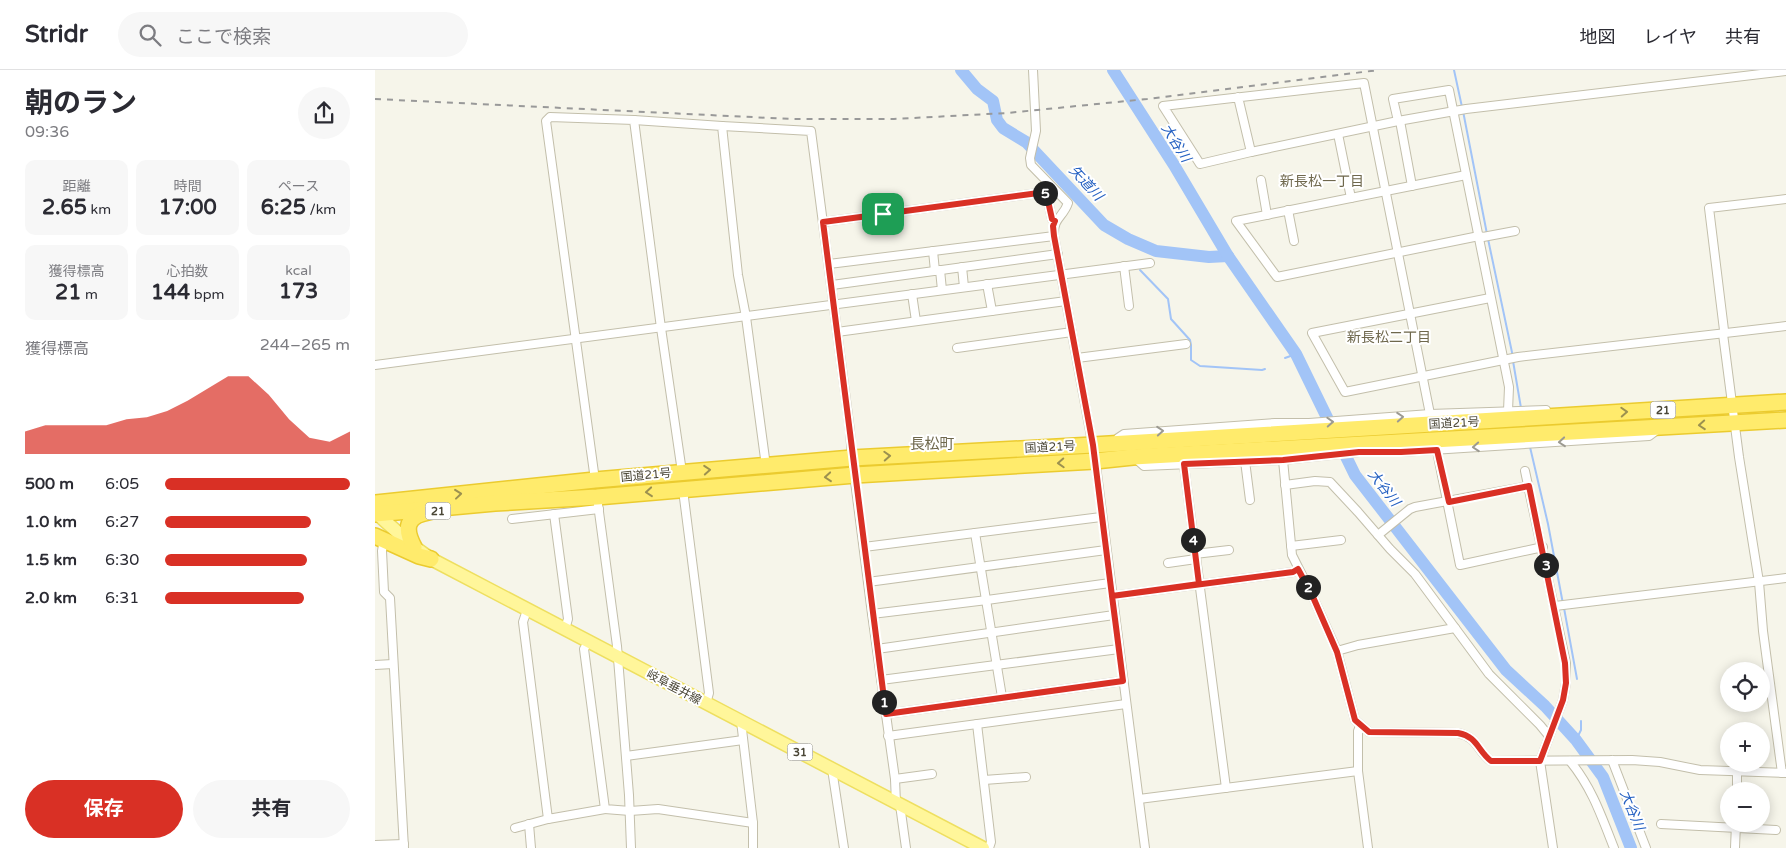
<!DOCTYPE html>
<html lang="ja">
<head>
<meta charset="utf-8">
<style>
	:root { --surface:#fff; --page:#f7f7f7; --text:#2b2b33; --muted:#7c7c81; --line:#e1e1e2; --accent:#d93025 }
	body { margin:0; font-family:"Varela Round","Noto Sans JP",sans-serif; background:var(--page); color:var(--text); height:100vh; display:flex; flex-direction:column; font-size:19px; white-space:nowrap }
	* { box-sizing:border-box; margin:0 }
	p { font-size:16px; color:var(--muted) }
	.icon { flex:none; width:28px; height:28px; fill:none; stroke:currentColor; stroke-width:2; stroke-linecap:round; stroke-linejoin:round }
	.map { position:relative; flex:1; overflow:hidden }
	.drawer { display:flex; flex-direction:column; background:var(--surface); width:375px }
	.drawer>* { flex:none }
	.tools { position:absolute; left:1345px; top:592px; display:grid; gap:10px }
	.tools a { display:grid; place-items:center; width:50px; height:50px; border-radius:50%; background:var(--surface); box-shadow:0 2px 12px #0003; font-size:25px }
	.pin { position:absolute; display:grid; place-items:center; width:42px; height:42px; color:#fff; margin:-21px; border-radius:10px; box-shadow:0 2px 8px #0006 }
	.km { position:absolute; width:25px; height:25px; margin:-12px; border-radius:50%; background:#222; color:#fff; font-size:14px; line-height:25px; text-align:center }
	.round { display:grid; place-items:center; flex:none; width:52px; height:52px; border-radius:26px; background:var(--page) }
	.summary { display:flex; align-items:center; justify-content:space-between; height:85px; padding:0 25px }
	h1 { font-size:28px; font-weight:700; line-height:38px }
	.metrics { display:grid; grid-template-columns:repeat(3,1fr); gap:8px; height:85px; padding:5px 25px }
	.metrics div { display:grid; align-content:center; border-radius:10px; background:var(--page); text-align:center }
	.metrics b { font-size:21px; font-weight:700 }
	.metrics small { font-size:14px; font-weight:400 }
	.metrics p { font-size:14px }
	.chart { height:140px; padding:10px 25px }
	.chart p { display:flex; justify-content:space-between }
	.chart svg { width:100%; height:90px; margin-top:5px; fill:var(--accent); opacity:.7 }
	.action { display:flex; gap:10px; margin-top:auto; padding:10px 25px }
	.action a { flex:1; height:58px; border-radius:30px; background:var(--accent); color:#fff; font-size:20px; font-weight:700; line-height:58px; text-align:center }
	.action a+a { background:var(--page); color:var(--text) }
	ul { padding:0 25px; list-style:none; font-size:16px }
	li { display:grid; grid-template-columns:80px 60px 1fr; align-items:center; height:38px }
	li i { height:12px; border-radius:6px; background:var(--accent) }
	header { display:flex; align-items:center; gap:30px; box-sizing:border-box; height:70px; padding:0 25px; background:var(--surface); border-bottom:1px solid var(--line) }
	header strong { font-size:24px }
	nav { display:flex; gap:28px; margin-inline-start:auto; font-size:18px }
	.search { width:350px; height:45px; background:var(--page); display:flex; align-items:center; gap:12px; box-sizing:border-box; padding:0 18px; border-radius:28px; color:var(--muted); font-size:19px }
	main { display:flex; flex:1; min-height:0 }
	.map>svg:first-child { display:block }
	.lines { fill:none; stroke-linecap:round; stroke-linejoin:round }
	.stream { stroke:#a2c4f7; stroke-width:2 }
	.river { stroke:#a2c4f7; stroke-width:12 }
	.street-casing { stroke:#c3bfab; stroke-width:10 }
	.primary-casing { stroke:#eedf60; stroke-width:15 }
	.highway-casing { stroke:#ebcb2f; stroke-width:18 }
	.street { stroke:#fff; stroke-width:8 }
	.primary { stroke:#fff69a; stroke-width:12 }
	.highway { stroke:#ffeb6c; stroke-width:15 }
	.rail { stroke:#999; stroke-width:2; stroke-dasharray:6 6; stroke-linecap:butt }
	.oneway { stroke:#9c914f }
	.oneway2 { stroke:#9c9a91 }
	.route-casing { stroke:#fff; stroke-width:10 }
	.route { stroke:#d93025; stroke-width:6 }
	.labels { text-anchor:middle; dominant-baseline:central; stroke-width:4; stroke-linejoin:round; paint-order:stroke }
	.shield { fill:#fff; stroke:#817e73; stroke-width:1 }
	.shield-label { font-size:11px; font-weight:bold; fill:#4b4737 }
	.street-label { font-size:12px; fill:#4b4737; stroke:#fff }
	.water-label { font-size:14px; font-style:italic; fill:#2561c2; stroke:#fff }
	.neighbourhood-label { font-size:14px; fill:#6f684d; stroke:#fff }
	.quarter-label { font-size:15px; fill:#6f684d; stroke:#fff }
</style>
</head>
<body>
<header>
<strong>Stridr</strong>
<div class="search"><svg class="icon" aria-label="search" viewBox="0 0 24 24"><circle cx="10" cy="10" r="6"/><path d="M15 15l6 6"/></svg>ここで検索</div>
<nav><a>地図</a><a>レイヤ</a><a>共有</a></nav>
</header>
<main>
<section class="drawer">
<div class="summary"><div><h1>朝のラン</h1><p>09:36</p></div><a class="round"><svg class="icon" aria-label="share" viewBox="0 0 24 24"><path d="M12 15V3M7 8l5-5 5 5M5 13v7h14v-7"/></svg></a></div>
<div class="metrics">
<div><p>距離</p><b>2.65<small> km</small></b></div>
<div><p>時間</p><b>17:00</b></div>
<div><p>ペース</p><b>6:25<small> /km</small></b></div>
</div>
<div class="metrics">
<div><p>獲得標高</p><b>21<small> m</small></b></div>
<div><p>心拍数</p><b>144<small> bpm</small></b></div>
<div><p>kcal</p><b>173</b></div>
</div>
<div class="chart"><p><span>獲得標高</span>244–265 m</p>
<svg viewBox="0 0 160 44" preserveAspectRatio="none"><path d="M0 44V33L10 30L20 30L30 30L40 30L50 27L60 26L70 23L80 18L90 12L100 6L110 6L120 15L130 27L140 36L150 38L160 33V44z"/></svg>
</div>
<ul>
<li><b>500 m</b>6:05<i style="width:100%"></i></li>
<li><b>1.0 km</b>6:27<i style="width:79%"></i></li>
<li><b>1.5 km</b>6:30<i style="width:77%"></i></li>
<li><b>2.0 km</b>6:31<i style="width:75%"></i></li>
</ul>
<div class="action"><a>保存</a><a>共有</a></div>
</section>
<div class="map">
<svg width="1411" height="778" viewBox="0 0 1411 778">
	<rect width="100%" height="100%" fill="#f6f5ea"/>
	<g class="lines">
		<!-- stream -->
		<g class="stream">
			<path d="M1079,0L1087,37"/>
			<path d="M1088,41L1112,164"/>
			<path d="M1113,169L1138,287"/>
			<path d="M765,200L793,229L796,249L815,270L816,275V290L825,296L887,300L890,299"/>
			<path d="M910,288L921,284"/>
			<path d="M1138,291L1146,338"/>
			<path d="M1155,377L1173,454L1188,534"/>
			<path d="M1189,538L1202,609"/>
			<path d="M1201,670L1206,660V651"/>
		</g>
		<!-- river -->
		<g class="river">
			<path d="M586,0L602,19L618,31L622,50L628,58L651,72L729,155L753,169L781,181L834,187L853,186"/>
			<path d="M738,0L799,95L853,186L921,284L980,405L1131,600L1170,636L1201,670L1228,707L1256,778"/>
		</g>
		<defs>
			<g id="street">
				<path d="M658,0L661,61L655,88L656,95L693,133C688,148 678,147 679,166L718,377"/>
				<path d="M863,27L876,82L825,94L788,36L989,13L1056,349"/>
				<path d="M259,50L347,56L363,205L371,247L391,396"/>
				<path d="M1023,51L1018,29L1074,20L1134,317L1133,341"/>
				<path d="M1025,51L1037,116"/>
				<path d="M347,56L436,61L475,361L477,388L497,544L520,709L521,733"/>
				<path d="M963,64L976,128"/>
				<path d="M876,82L1023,51L1091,39L1411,1"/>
				<path d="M1091,105L861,151L902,207L1104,166L1108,167L1140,161"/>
				<path d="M886,110L892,145"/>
				<path d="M913,140L919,171"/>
				<path d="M448,152L671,122L677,149L681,151"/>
				<path d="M558,181L560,201"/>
				<path d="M454,194L679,166"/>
				<path d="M749,196L754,236"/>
				<path d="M587,197L589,217"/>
				<path d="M565,200L567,220"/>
				<path d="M612,214L617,241"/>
				<path d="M457,215L683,184"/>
				<path d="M537,224L541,251"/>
				<path d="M1115,228L937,263L970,322L1143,287L1411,256"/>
				<path d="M462,262L691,231"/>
				<path d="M582,278L697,262"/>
				<path d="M702,288L811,274"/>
				<path d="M0,295L775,193"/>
				<path d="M742,373L743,368L749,364L900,353H934L1055,344L1171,340"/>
				<path d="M1061,376L1085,495L1168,477"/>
				<path d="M720,388L770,778"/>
				<path d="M760,388L769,396L908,390L984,382H1026L1274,366L1282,360"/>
				<path d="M908,390L917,485L938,527L962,581L980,650L994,662L1083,663C1103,667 1102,681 1116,691L1257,690L1285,692L1325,700L1411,703"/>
				<path d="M870,391L875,430"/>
				<path d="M809,395L851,718"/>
				<path d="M1150,401L1191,593V613L1188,630L1165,691L1178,778"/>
				<path d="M220,410L171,51L175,47L259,50L286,258L307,402"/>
				<path d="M910,415L940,411L955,412L983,442L1015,479L1040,504L1080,558"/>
				<path d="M308,420L334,623L331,633"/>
				<path d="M222,427L242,576L254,725L256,778"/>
				<path d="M179,444L193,549L190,559"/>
				<path d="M137,449L224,439"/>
				<path d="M600,463L627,627"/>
				<path d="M1003,465L1035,439L1040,437L1154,416"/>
				<path d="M9,469L7,481L9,522L15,528L29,778"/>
				<path d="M916,476L966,470"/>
				<path d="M489,477L726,447"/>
				<path d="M820,484L854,480"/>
				<path d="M793,493L821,489"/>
				<path d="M493,512L731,480"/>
				<path d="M737,526L918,502L923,499"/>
				<path d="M1180,536L1411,508"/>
				<path d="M152,540L148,552L173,749L230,739"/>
				<path d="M497,544L612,530L735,513"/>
				<path d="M213,572L209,579L230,739L255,741L283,739L378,753"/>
				<path d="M502,579L739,545"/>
				<path d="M962,581L983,575L1080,558L1114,604L1165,655L1174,666"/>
				<path d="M0,595L18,594"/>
				<path d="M506,610L744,579"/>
				<path d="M511,644L748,611"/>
				<path d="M366,651L378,753V778"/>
				<path d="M602,654L616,772L614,778"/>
				<path d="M985,656L983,661V701L993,778"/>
				<path d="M513,666L751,634"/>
				<path d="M251,686L368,670"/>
				<path d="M1237,690L1271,778"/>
				<path d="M1195,691C1217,718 1226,745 1239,778"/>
				<path d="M457,699L469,778"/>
				<path d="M1407,703L1388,561L1384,512L1364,387L1348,264L1349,260L1334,138L1411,129"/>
				<path d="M520,709L557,704"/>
				<path d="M609,710L651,707"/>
				<path d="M1362,721V702"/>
				<path d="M764,729L983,701"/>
				<path d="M525,735L531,778"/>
				<path d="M154,754L156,778"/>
				<path d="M1286,754L1401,760"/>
				<path d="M140,758L173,749"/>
				<path d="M0,775L29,774"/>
				<path d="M1360,778L1361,754"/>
			</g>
			<path id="primary" d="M0,442L39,477L56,489L608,778"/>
			<g id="highway">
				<path d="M0,433L220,410L477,388L718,375L1411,332"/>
				<path d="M0,444L120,433L222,427L480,405L720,391L758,387L1411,350"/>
				<path d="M0,466L44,486L56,489"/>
				<path d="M39,477C29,458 31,446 54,442"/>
			</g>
		</defs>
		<!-- street casing -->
		<use href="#street" class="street-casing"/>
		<!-- primary casing -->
		<use href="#primary" class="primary-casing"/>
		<!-- highway casing -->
		<use href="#highway" class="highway-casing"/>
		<!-- street -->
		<use href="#street" class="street"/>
		<!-- primary -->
		<use href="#primary" class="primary"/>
		<!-- highway -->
		<use href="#highway" class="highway"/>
		<!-- rail -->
		<path class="rail" d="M0,29L417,49H519L632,43L772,29L1004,0"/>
	</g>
	<!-- one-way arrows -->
	<defs><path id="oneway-chevron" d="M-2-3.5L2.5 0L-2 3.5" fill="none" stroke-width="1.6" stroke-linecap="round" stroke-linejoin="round" transform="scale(1.25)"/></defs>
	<g class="oneway">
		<use href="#oneway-chevron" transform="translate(1249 342) rotate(-3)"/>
		<use href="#oneway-chevron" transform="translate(1327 355) rotate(176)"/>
		<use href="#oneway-chevron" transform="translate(512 386) rotate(-3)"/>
		<use href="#oneway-chevron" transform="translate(686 393) rotate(177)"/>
		<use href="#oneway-chevron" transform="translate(332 400) rotate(-4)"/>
		<use href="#oneway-chevron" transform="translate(453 407) rotate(175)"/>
		<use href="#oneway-chevron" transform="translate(274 422) rotate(175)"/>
		<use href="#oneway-chevron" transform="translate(83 424) rotate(-6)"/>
	</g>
	<g class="oneway2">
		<use href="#oneway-chevron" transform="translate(1025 347) rotate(-4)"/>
		<use href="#oneway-chevron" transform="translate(955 352) rotate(-3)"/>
		<use href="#oneway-chevron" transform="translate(785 361) rotate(-4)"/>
		<use href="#oneway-chevron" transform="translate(1187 372) rotate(175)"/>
		<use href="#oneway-chevron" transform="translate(1101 377) rotate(176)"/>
	</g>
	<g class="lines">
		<defs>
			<path id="route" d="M508,144L448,152L511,644L748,611L737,526L918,502L923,499L938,527L962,582L980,650L994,662L1083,663C1103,667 1102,680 1116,691H1165L1188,630L1191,613L1190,593L1154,416L1074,432L1062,380L1026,382H984L908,390L809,394L824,514L737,526L718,375L679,166L678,156L680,151L677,149L671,122L508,144"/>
		</defs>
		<!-- route casing -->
		<use href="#route" class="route-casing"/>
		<!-- route -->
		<use href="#route" class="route"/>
	</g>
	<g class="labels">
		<!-- shield labels -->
		<g class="shield">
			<rect x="1275.5" y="331.5" width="25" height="17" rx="4"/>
			<rect x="50.5" y="432.5" width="25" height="17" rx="4"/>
			<rect x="412.5" y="673.5" width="25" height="17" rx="4"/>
		</g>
		<g class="shield-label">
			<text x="1288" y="340">21</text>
			<text x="63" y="441">21</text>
			<text x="425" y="682">31</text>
		</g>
		<!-- street labels -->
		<g class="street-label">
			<text transform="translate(1079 353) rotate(-3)">国道21号</text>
			<text transform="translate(675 377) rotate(-3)">国道21号</text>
			<text transform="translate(271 405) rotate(-5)">国道21号</text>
			<text transform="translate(299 617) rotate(28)">岐阜垂井線</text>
		</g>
		<!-- water labels -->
		<g class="water-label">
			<text transform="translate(801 73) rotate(58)">大谷川</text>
			<text transform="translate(711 113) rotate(47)">矢道川</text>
			<text transform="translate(1009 418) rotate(52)">大谷川</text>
			<text transform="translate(1257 740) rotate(68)">大谷川</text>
		</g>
		<!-- neighbourhood labels -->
		<g class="neighbourhood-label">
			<text x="947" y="111">新長松一丁目</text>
			<text x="1014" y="267">新長松二丁目</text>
		</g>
		<!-- quarter labels -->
		<g class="quarter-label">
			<text x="557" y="374">長松町</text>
		</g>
	</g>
</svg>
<div class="tools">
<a><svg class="icon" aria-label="locate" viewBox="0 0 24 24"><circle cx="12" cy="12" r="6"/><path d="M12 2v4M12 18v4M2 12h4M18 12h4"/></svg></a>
<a>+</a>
<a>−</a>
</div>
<div class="pin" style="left:508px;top:144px;background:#1e9e55"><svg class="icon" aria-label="arrive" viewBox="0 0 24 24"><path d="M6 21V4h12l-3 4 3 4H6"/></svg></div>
<b class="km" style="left:509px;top:632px">1</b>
<b class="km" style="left:933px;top:517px">2</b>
<b class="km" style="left:1171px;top:495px">3</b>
<b class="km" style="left:818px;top:470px">4</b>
<b class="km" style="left:670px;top:123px">5</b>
</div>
</main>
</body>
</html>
